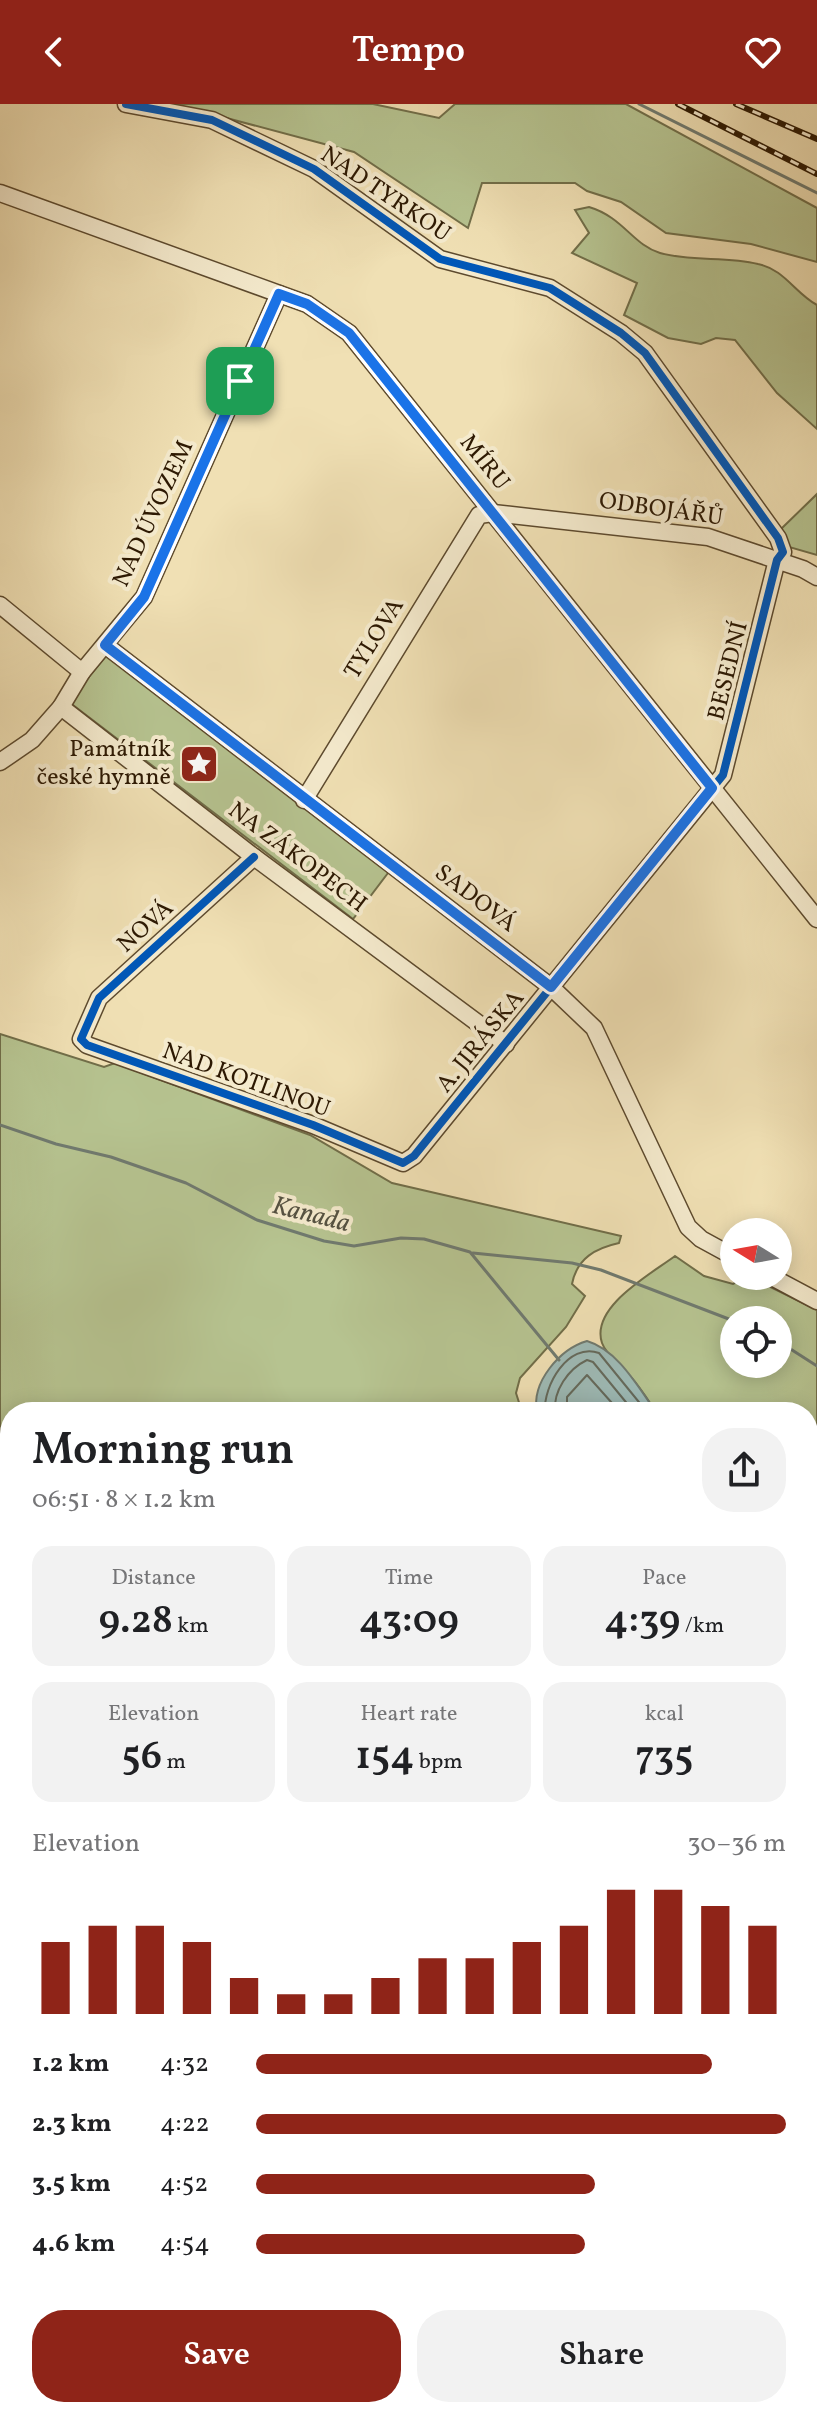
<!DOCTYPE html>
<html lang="en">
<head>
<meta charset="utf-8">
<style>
	:root { --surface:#fff; --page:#f2f2f2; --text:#202124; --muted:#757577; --accent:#8f2418 }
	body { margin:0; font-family:Vollkorn,serif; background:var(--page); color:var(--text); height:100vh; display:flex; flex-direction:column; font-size:30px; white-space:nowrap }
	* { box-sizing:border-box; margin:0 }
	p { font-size:26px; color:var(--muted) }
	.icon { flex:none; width:44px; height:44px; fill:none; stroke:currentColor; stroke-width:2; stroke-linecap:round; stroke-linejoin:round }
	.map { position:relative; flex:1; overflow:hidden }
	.details { position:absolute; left:0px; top:1298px; width:818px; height:1016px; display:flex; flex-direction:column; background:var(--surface); border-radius:32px 32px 0 0; box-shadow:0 4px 20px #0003 }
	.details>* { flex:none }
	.needle { width:52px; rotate:281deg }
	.buttons { position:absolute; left:720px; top:1114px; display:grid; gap:16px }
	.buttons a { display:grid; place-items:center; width:72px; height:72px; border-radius:50%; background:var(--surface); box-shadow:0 4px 20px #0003; font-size:40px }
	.pin { position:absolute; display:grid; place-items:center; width:68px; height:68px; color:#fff; margin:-34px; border-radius:16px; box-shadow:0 4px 12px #0006 }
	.round { display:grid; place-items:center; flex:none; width:84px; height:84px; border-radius:32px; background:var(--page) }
	.summary { display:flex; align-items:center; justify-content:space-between; height:136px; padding:0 32px }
	h1 { font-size:44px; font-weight:600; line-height:60px }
	.stats { display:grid; grid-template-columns:repeat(3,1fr); gap:12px; height:136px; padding:8px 32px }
	.stats div { display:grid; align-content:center; border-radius:20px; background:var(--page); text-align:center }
	.stats b { font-size:40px; font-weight:600 }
	.stats small { font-size:22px; font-weight:400 }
	.stats p { font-size:22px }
	.chart { height:224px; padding:16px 32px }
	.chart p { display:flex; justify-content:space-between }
	.chart svg { width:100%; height:144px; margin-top:8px; stroke:var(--accent); stroke-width:6 }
	.cta { display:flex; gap:16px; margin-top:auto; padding:16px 32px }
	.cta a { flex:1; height:92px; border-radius:32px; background:var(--accent); color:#fff; font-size:32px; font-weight:600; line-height:92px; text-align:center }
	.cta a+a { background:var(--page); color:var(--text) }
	ul { padding:0 32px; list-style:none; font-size:26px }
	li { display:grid; grid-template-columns:128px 96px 1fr; align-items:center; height:60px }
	li i { height:20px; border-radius:10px; background:var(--accent) }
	header { display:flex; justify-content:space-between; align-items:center; height:104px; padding:0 32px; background:var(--accent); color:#fff; font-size:36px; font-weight:600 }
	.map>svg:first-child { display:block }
	.green { fill:#b6c390; stroke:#716e49; stroke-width:2; fill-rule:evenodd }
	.water { fill:#9ebbb7; stroke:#707a6f; stroke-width:2 }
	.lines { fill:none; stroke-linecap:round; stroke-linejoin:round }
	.shore { stroke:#656a5c; stroke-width:2 }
	.stream { stroke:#707a6f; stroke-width:3 }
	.minor-casing { stroke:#5d4a2e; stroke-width:19 }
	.minor { stroke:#f5ebce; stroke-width:16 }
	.rail-casing { stroke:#2c1802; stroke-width:6 }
	.rail { stroke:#f5ebce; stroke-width:3; stroke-dasharray:9; stroke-linecap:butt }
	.cycleway-casing { stroke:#f5ebce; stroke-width:13 }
	.cycleway { stroke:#0057b8; stroke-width:8 }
	.route-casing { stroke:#fff; stroke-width:16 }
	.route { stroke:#1a73e8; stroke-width:10 }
	.labels { text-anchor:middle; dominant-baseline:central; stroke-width:8; stroke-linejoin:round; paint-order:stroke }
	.street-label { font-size:24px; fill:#2c1802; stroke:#f5ebce }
	.poi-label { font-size:24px; fill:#2c1802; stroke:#f5ebce; text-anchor:end }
	.water-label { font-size:26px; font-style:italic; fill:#545141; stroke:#f5ebce }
</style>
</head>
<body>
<header><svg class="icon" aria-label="back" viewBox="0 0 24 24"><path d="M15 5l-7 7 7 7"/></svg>Tempo<svg class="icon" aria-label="heart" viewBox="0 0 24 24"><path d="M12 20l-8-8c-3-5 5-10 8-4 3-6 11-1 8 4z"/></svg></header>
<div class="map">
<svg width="817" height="2314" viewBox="0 0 817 2314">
	<rect width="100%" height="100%" fill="#f0e0b4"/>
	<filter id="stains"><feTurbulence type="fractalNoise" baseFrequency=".0025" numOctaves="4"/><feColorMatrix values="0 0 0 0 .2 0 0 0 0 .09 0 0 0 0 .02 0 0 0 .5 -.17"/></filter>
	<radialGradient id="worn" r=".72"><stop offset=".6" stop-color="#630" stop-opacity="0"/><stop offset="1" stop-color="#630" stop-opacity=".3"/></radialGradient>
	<!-- green -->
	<g class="green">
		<path d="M174,0H373L439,14L455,0H626L817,104V158L751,140L666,129L621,98L587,87L575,79H482L468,124L354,48Z"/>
		<path d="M589,103C623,113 633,141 660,149C692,158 726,152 758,160C784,165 795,189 817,201V325L777,289L735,236L716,234L701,240L668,234L624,211L637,179L572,149L589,129L575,106Z"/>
		<path d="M817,390V451L789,443L780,426Z"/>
		<path d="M108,549L391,765L353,815L69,598Z"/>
		<path d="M0,930L104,963L115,959L310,1031L392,1079L621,1132L619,1139C596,1144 577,1154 572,1180L585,1192L566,1223L520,1274L516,1289L522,1308H10V2188L0,2181Z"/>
		<path d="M675,1152L704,1172L733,1180L748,1172L817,1206V2127L808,2133V1308H656C648,1296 640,1283 630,1272C622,1262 606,1251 602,1239C590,1203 651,1170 675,1152ZM734,1216H778V1260H734Z"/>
		<path d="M175,2304H692L688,2314H189Z"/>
	</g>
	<!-- water -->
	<path class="water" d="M587,1237C618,1246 638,1283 656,1308H537C531,1278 560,1245 587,1237Z"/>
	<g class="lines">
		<!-- shore -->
		<g class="shore">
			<path d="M545,1308C543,1282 568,1238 599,1249L647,1308"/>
			<path d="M555,1308C553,1287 568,1265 587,1256L593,1258L634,1308"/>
			<path d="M567,1308V1293L587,1271L620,1308"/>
		</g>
		<!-- stream -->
		<g class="stream">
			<path d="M639,0L817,89"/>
			<path d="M0,1021L56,1040L111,1053L186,1079L257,1116L324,1137L354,1142L401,1134L424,1135L470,1148L559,1256"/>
			<path d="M473,1149L572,1159L601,1166L734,1217"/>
			<path d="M778,1237L817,1262"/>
			<path d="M808,1489L817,1500"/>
			<path d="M0,2029L10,2035"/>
			<path d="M425,2304L440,2314"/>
		</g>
		<defs>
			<g id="minor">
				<path d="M126,0L212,16L314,65L440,155L550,184L621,229L645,249L778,434L783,448L777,456L723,671L414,1052L403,1059L313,1021L87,941L81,935L99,894L254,753"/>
				<path d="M0,89L307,200L349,229L817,815"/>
				<path d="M0,501L82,568"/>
				<path d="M105,541L551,883L594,924L688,1123L701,1135L734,1153"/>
				<path d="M61,603L254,753L506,940"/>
				<path d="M0,658L32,636L61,603L82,568L144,493L279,190"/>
				<path d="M304,696L479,411L493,409L708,433L803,465L817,473"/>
				<path d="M770,1172L817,1197"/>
				<path d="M808,2144L817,2137"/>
				<path d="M0,2185L10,2192"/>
				<path d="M808,2236L817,2241"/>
				<path d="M169,2304L183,2314"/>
			</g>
		</defs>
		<!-- minor casing -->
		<use href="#minor" class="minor-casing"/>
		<!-- minor -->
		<use href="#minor" class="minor"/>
		<defs>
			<g id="rail">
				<path d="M678,0L817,70"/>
				<path d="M736,0L817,35"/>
			</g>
		</defs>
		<!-- rail casing -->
		<use href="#rail" class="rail-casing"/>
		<!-- rail -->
		<use href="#rail" class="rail"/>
		<defs>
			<path id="cycleway" d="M126,0L212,16L314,65L440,155L550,184L621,229L645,249L778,434L783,448L777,456L723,671L414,1052L403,1059L313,1021L87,941L81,935L99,894L254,753"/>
		</defs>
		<!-- cycleway casing -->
		<use href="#cycleway" class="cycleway-casing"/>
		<!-- cycleway -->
		<use href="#cycleway" class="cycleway"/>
	</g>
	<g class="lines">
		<defs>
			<path id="route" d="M279,190L307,200L349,229L712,684L551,883L105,541L144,493Z"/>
		</defs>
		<!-- route casing -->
		<use href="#route" class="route-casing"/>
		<!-- route -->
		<use href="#route" class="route"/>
	</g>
	<!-- icons -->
	<defs>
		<symbol id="sight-square" viewBox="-11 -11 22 22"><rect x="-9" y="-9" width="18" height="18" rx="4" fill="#8f2418" stroke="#f5ebce"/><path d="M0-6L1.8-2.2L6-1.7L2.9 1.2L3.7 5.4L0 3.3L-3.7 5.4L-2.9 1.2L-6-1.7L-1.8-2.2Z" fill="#fff"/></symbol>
	</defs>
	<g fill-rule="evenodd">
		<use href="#sight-square" x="177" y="638" width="44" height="44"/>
	</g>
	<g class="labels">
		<!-- street labels -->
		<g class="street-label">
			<text transform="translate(385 91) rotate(34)">NAD TYRKOU</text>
			<text transform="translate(484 359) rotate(51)">MÍRU</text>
			<text transform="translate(661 406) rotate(8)">ODBOJÁŘŮ</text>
			<text transform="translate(154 410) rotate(-65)">NAD ÚVOZEM</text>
			<text transform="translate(375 535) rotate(-58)">TYLOVA</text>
			<text transform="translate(729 567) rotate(-76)">BESEDNÍ</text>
			<text transform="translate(297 754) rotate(37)">NA ZÁKOPECH</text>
			<text transform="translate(475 795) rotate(37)">SADOVÁ</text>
			<text transform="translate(146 823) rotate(-42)">NOVÁ</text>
			<text transform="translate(481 938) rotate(-51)">A. JIRÁSKA</text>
			<text transform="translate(246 977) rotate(20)">NAD KOTLINOU</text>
		</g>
		<!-- poi labels -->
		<g class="poi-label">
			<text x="171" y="646">Památník<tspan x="171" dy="28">české hymně</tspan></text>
		</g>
		<!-- water labels -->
		<g class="water-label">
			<text transform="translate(311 1111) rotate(14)">Kanada</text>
		</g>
	</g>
	<rect width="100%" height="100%" filter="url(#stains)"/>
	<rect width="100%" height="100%" fill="url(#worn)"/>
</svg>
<div class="buttons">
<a><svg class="needle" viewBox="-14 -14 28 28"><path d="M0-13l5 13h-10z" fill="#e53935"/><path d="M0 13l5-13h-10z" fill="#757577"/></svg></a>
<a><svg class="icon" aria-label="locate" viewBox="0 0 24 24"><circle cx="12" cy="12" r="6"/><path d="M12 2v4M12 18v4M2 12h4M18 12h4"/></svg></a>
</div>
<div class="pin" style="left:240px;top:277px;background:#1e9e55"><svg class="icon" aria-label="arrive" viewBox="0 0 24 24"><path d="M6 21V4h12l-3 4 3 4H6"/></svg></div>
<section class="details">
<div class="summary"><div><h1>Morning run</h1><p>06:51 · 8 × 1.2 km</p></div><a class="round"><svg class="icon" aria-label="share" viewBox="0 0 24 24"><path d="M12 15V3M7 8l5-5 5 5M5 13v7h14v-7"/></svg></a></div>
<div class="stats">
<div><p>Distance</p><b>9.28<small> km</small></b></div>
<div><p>Time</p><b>43:09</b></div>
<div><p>Pace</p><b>4:39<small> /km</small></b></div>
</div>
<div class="stats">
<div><p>Elevation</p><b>56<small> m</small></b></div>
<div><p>Heart rate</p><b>154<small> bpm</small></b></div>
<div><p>kcal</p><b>735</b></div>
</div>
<div class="chart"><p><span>Elevation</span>30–36 m</p>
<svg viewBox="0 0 160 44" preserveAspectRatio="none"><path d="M5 44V22M15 44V17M25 44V17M35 44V22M45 44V33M55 44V38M65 44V38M75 44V33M85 44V27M95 44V27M105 44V22M115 44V17M125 44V6M135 44V6M145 44V11M155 44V17"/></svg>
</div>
<ul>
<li><b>1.2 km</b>4:32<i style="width:86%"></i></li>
<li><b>2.3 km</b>4:22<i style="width:100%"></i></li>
<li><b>3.5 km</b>4:52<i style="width:64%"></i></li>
<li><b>4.6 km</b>4:54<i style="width:62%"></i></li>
</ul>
<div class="cta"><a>Save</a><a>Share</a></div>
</section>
</div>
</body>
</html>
